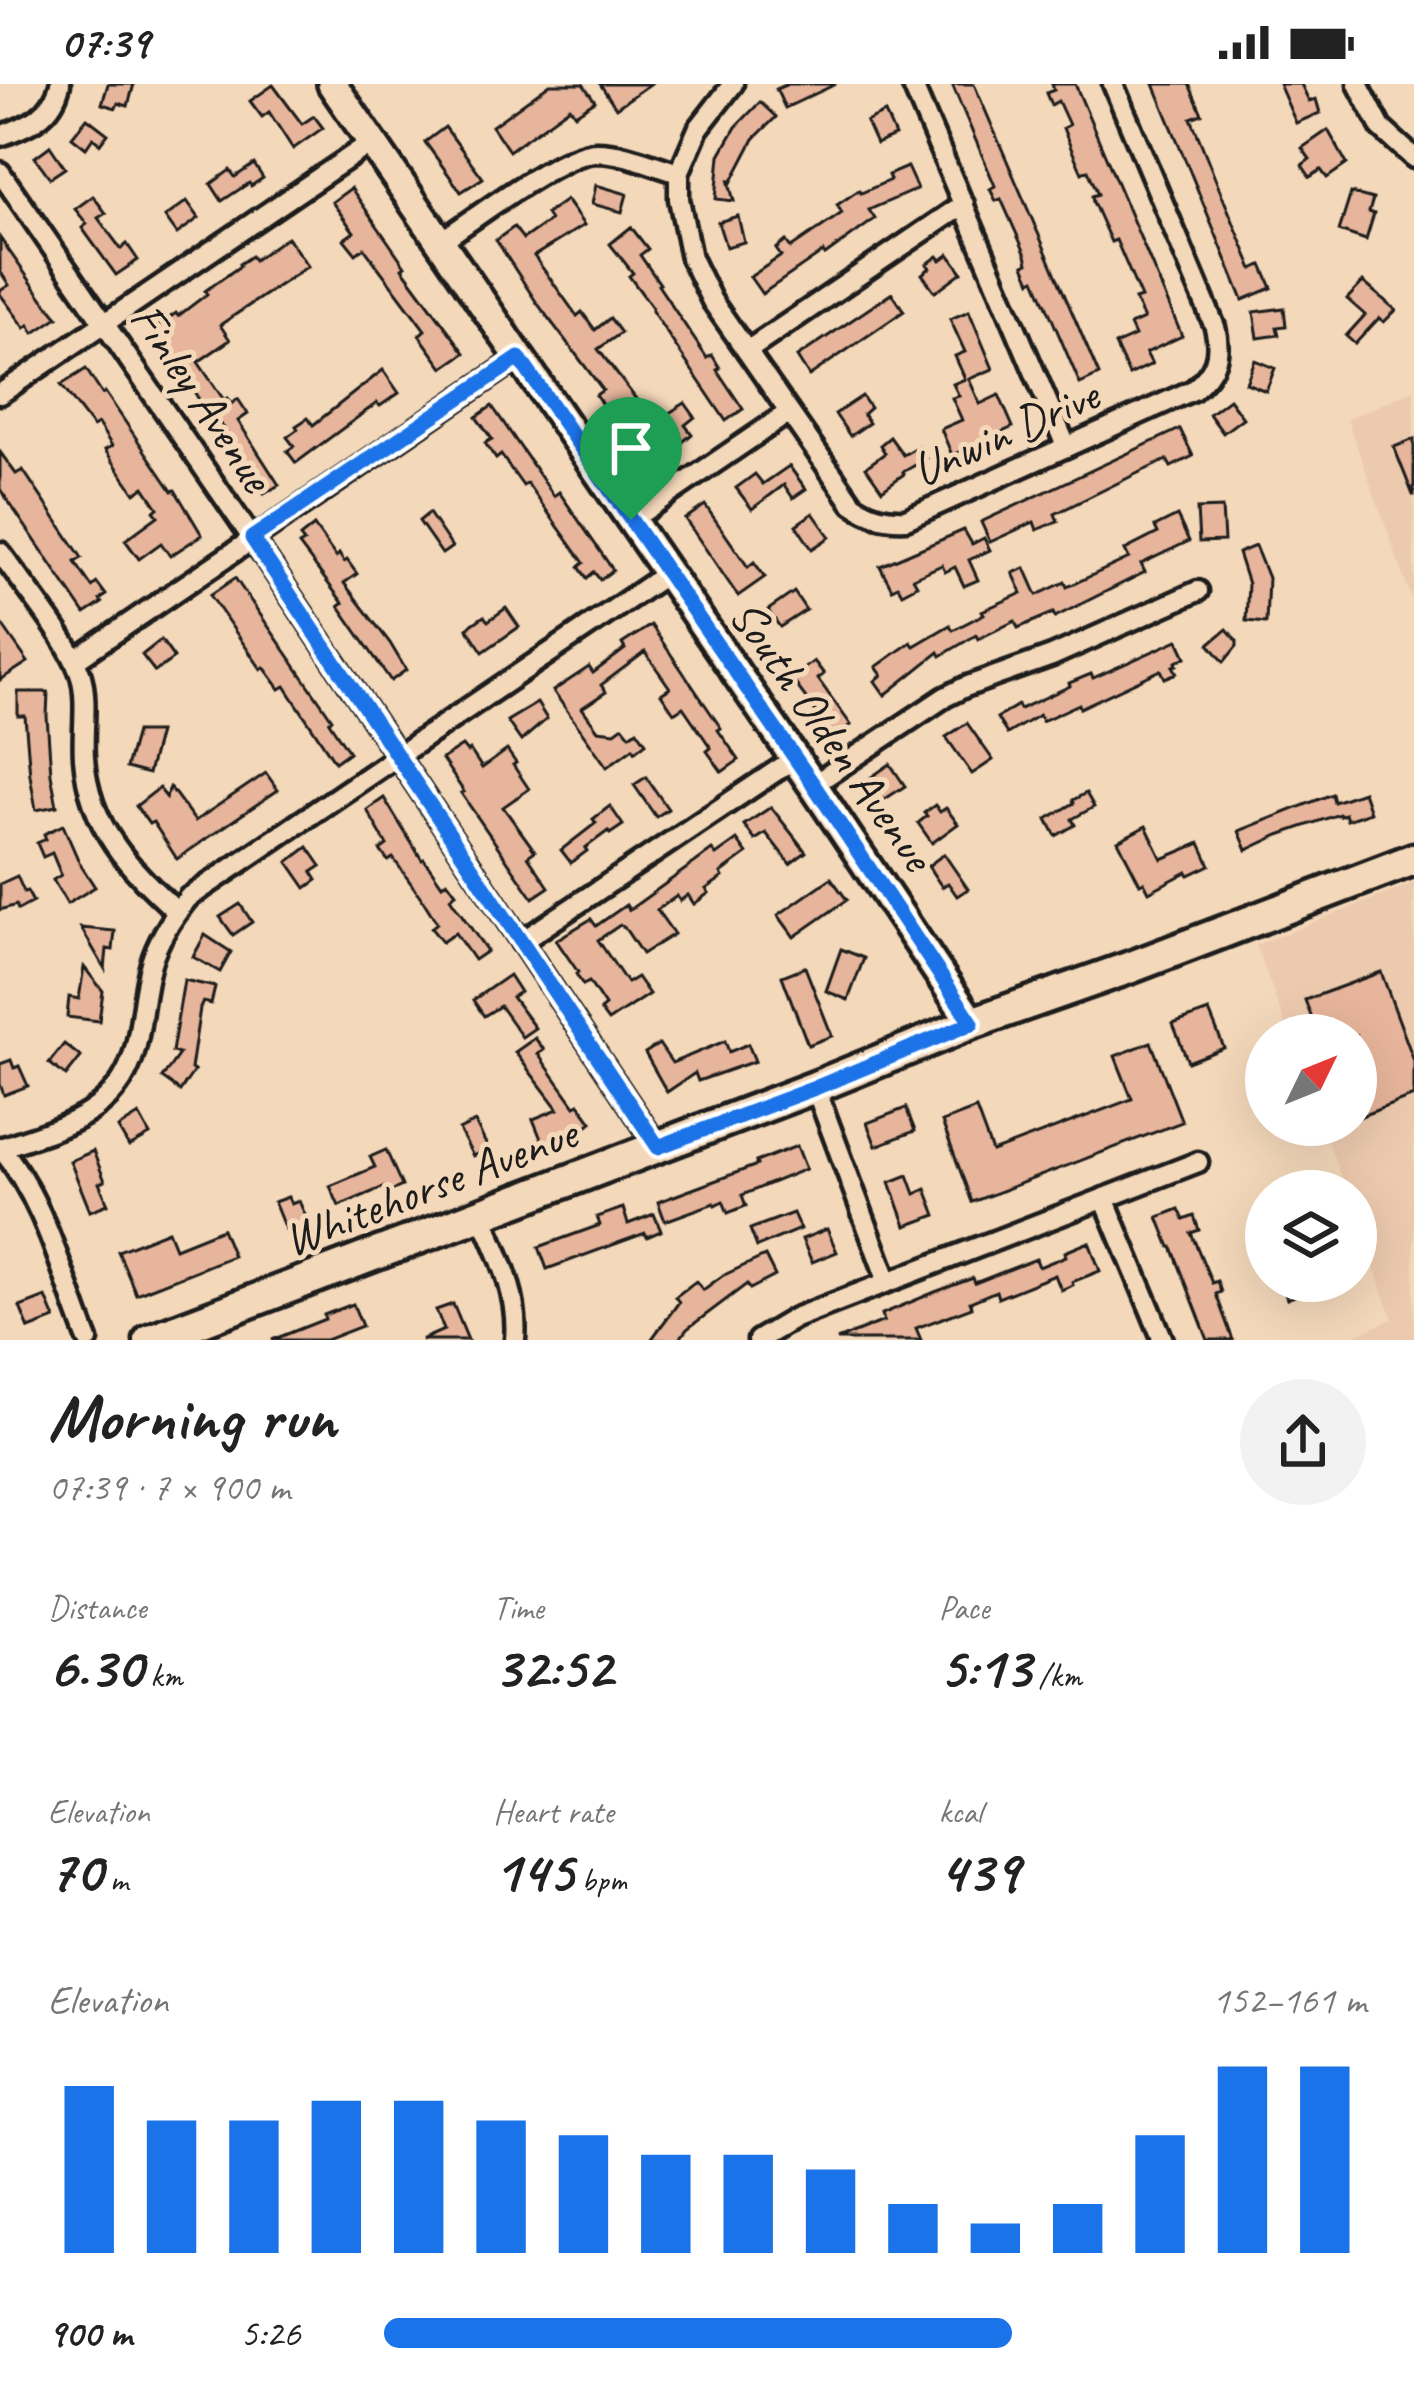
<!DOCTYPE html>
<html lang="en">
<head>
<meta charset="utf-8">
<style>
	:root { --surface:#fff; --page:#f2f2f2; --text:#222; --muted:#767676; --accent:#1a73e8 }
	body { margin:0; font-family:Caveat,sans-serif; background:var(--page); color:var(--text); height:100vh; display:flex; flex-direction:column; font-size:45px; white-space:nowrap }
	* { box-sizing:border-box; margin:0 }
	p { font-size:39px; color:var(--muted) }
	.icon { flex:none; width:66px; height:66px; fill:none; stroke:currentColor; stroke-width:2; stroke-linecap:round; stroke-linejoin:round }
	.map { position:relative; height:1256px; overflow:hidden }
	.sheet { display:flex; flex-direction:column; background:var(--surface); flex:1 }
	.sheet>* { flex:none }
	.needle { width:78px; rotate:47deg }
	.fabs { position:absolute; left:1245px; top:930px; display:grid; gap:24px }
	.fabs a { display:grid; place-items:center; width:132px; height:132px; border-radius:50%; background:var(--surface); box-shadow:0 12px 48px #0002; font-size:60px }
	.pin { position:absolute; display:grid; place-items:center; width:102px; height:102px; color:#fff; margin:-123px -51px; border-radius:50% 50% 50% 0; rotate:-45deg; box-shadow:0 0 12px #0007 }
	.pin .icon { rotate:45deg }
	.round { display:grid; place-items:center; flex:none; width:126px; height:126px; border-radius:63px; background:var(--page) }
	.overview { display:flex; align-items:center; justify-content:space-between; height:204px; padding:0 48px }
	h1 { font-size:66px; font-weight:700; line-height:90px }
	.stats { display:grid; grid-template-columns:repeat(3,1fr); gap:18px; height:204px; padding:12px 48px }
	.stats div { display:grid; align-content:center }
	.stats b { font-size:60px; font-weight:700 }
	.stats small { font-size:33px; font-weight:400 }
	.stats p { font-size:33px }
	.chart { height:336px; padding:24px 48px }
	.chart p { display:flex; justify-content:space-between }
	.chart svg { width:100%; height:216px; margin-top:12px; stroke:var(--accent); stroke-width:6 }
	ul { padding:0 48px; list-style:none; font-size:39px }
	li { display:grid; grid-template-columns:192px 144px 1fr; align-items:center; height:90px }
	li i { height:30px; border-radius:15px; background:var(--accent) }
	.status { display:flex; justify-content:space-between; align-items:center; height:84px; padding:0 60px; background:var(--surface); direction:ltr }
	.status svg { height:33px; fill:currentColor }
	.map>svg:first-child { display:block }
	.built { fill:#eccaae }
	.building { fill:#e7b59b; stroke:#1c1c1c; stroke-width:3 }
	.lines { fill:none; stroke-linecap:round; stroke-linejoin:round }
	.minor-casing { stroke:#1c1c1c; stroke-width:27 }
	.secondary-casing { stroke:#1c1c1c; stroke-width:36 }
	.primary-casing { stroke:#1c1c1c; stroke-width:39 }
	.minor { stroke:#f4d8ba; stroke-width:18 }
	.secondary { stroke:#f4d8ba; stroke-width:27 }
	.primary { stroke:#f4d8ba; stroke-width:30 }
	.route-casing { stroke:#fff; stroke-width:24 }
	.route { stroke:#1a73e8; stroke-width:15 }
	.labels { text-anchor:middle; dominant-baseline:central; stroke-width:10; stroke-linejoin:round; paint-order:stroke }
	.street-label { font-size:48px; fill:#1c1c1c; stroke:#f4d8ba }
</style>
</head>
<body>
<div class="status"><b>07:39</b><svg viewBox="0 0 49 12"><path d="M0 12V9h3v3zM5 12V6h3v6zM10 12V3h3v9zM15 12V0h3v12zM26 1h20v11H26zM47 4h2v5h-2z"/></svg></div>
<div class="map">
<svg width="1414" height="1256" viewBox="0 0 1414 1256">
	<rect width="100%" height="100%" fill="#f4d8ba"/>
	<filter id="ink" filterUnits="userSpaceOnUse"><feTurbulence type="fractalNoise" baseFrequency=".00833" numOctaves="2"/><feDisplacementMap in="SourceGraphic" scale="24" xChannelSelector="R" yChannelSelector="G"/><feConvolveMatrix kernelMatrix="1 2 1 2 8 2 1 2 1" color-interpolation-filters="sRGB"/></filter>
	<g filter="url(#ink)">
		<!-- built -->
		<g class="built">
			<path d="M1414,306V521L1347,335Z"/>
			<path d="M1414,799V1256H1343L1393,1235L1356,1134V1107H1346L1322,1041H1356V951H1289L1256,861Z"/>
		</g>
		<!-- building -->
		<g class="building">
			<path d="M108,0H134L128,22L118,19L116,24L102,20Z"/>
			<path d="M550,0H583L595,17L575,30L570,23L509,67L492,42Z"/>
			<path d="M600,0H650L616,24Z"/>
			<path d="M788,0H836L785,24L776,5Z"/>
			<path d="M952,0H974L1099,291L1080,300L1035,195L1031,197L1024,181L1028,179L1026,171L1001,115L996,117L990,105L995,102Z"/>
			<path d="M1052,0H1075L1182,252L1146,269L1152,280L1129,291L1115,261L1135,252L1130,241L1144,235L1135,216L1141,214L1116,156L1111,158L1093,118L1092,112L1098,110L1088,86L1082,89L1071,64L1063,44L1069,41L1058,17L1051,21L1046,9L1054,6Z"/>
			<path d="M1154,0H1189L1202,30L1191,34L1219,104L1253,185L1262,181L1272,204L1243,216Z"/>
			<path d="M1279,0H1301L1309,17L1316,15L1320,29L1296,39Z"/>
			<path d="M273,1L302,40L314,32L323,44L293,65L269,28L262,33L250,17Z"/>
			<path d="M760,18L776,33L754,55L731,99L728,95L734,117L716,115L720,71L736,43Z"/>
			<path d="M885,29L895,52L876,60L866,38Z"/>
			<path d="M87,34L108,50L100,60L93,54L86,64L72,53Z"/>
			<path d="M445,43L483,94L461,108L425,58Z"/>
			<path d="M1328,46L1347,80L1327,94L1321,86L1310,93L1302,81L1310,75L1302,64Z"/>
			<path d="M50,62L65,84L50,94L35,73Z"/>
			<path d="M254,80L263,94L251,102L249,99L222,117L211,100L230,86L235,93Z"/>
			<path d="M907,83L917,105L869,126L875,135L825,171L823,168L762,210L750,193L781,172L776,165L786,157L791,164L842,129L837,121L859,106L861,109L890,96L888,91Z"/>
			<path d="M596,101L627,110L622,128L592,120Z"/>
			<path d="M351,104L405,182L402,184L465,269L443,284L419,251L425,246L364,164L356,170L344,155L354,148L332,118Z"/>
			<path d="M1351,109L1373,115L1369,128L1374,130L1366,156L1339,147Z"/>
			<path d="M93,112L106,129L98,134L121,165L127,160L138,176L116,191L82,144L87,140L75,125Z"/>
			<path d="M566,116L584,141L534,172L577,232L582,228L595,246L610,234L621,249L598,265L636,315L633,317L650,341L685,319L695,333L685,341L692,350L670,369L671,371L652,385L608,321L604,324L596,311L603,306L537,219L496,156L514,143L523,155L550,136L546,130Z"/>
			<path d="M187,117L199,134L177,150L165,133Z"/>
			<path d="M738,132L744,158L726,163L718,138Z"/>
			<path d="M631,143L648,165L640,171L660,200L658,201L707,274L712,271L720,284L717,286L743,325L726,337L652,227V223L629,192L633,189L610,160Z"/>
			<path d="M287,153L308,182L220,241L230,256L198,278L224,316L227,314L231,320L238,315L248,330L238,337L279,401L264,410L233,364L236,362L207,321L204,323L191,303L195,300L177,275L174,278L152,246L176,229L178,232L207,210L205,207L240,182L239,180L251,172L254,176Z"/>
			<path d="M0,154L43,215L58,233L34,249L29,241L25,244L0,210V207L9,201L0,187Z"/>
			<path d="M949,170L962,188L935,208L922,190L930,184L927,180L938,172L941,176Z"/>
			<path d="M1363,198L1396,226L1384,238L1379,234L1355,260L1346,252L1365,231L1347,215Z"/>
			<path d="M892,209L904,227L809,292L797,273Z"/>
			<path d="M1284,224L1286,242L1277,243L1279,251L1258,254L1254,228Z"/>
			<path d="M969,227L993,285L969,295L980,320L999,311L1013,343L952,371L941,345L962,336L952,314L959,312L953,300L965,295L955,272L965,268L950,235Z"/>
			<path d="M1255,276L1275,284L1266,307L1246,299Z"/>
			<path d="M86,285L102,310L105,308L172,407L175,406L202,451L170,472L161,459L139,475L125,456L158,432L154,427L158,424L144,403L135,409L105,366L112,362L98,340L93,343L61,301Z"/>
			<path d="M383,286L399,309L380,322L377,319L296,379L287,367L294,362L287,353L298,345L296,342L308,334L313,341Z"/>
			<path d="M862,312L870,324L863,330L869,339L850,352L835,330Z"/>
			<path d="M1229,315L1243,334L1223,349L1209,330Z"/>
			<path d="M492,322L554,412L559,408L613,486L600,496L594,488L587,494L579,483L584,479L534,409L527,399L523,402L501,371L496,375L485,359L492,355L476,333Z"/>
			<path d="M1180,345L1193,372L1171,383L1167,376L1134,391L1055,430L1058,437L1037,446L1034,438L990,458L981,438Z"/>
			<path d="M890,353L903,371L919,362L926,375L903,388L904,390L882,406L866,383L885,369L880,361Z"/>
			<path d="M1414,355V411H1413L1394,363Z"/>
			<path d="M0,368L16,390L23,386L82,474L75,478L92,503L97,499L106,511L100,516L102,519L85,530L0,405Z"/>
			<path d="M789,382L806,405L793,414L784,401L752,425L736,404L755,390L763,400Z"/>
			<path d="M705,421L748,483L754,478L765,493L738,512L685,435Z"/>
			<path d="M1222,424L1224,457L1199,458L1197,425Z"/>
			<path d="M429,429L452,463L442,470L419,437Z"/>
			<path d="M813,429L830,453L812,465L796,441Z"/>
			<path d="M1177,432L1189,457L1141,480L1145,488L1055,533L1053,529L1018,544L1015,537L978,555L976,551L941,572L939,568L885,611L875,597L882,591L876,583L911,558L914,562L950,541L953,546L984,530L982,527L1022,509L1013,489L1025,484L1037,511L1065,498L1067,503L1129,474L1125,466L1158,449L1155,443Z"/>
			<path d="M314,442L336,473L339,470L344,478L347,476L357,490L344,499L390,559L406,586L391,597L339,522L343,519L299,461L304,458L300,453Z"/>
			<path d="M964,446L972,460L984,454L990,466L969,476L978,496L964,502L955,483L945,488L942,481L913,494L917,501L902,509L898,502L892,505L880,482Z"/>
			<path d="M1255,462L1268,494L1266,539L1246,537L1248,500L1238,469Z"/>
			<path d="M235,494L332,635L329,638L349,668L335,678L285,602L280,605L264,583L261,585L210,511Z"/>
			<path d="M794,508L806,526L780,543L768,526Z"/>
			<path d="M506,524L519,543L483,568L467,544L484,532L488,537Z"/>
			<path d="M0,538L28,578L0,596Z"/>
			<path d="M651,541L721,644L718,646L739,676L722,688L707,667L711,664L683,623L674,629L661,610L670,604L645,568L601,601L606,608L582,624L598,646L615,648L623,642L630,651L637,646L646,659L635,667L633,664L607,683L553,607L589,583L593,589L625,565L622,560Z"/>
			<path d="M1227,545L1237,557V562L1224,578L1209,560Z"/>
			<path d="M161,556L174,574L155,588L142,571Z"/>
			<path d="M1178,556L1186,573L1176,578L1177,581L1173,582L1177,589L1165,594L1161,586L1080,624L1079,620L1042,637L1039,631L1007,650L997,634L1018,621L1020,625L1070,602L1069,599L1091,590L1093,594Z"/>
			<path d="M814,577L824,590L818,595L851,641L834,652L791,594Z"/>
			<path d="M18,608H48L47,632L51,690L57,722L36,726L30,691L25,632H18Z"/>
			<path d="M537,619L547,635L521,657L507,637Z"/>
			<path d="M967,639L993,676L972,690L946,653Z"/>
			<path d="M136,648H159L148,690L126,684Z"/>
			<path d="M462,662L467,668L470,666L482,684L507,666L516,679L513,681L529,705L503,723L535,767L528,772L549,803L533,814L461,709L464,708L442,675Z"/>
			<path d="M890,680L905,702L882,717L867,696Z"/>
			<path d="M266,689L278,706L177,775L153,738L149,740L136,722L159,704L166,713L170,703L195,737Z"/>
			<path d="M646,693L668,725L656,733L634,701Z"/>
			<path d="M1363,708L1370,728L1347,736L1345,730L1340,732L1339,730L1279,751L1247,766L1239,747L1332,710L1334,718Z"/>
			<path d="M1086,709L1094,723L1072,735L1075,741L1056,752L1047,735L1074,719L1073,716Z"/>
			<path d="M384,714L422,776L424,775L442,801L447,797L456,809L450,814L487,867L474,876L455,849L442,858L431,844L437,839L422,815L393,774L388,777L380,766L387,761L367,726Z"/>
			<path d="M935,721L940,728L946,724L958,740L932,759L918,739L927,732L924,729Z"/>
			<path d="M610,722L623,741L610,750L608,747L585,764L587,767L571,779L561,766L596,739L593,735Z"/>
			<path d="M771,723L806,768L790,780L766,749L755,756L744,741Z"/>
			<path d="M63,741L80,780L95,803L67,820L53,796L61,791L52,769L43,773L37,759L46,755L44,750Z"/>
			<path d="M1146,742L1162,775L1200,759L1210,781L1189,791L1187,788L1149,808L1144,798L1140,800L1118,757Z"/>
			<path d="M737,756L747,770L721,789L723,793L706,805L709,809L694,820L688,811L680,817L677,812L657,826L674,850L642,870L624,843L620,841L598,856L627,899L637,893L649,910L608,937L600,926L605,922L589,898L583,901L576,890L578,888L556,856L591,835L596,842L626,821L629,826L712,766L716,771Z"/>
			<path d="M308,763L321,782L312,788L317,796L306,804L288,778Z"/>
			<path d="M944,770L968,805L957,812L948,799L942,803L928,782Z"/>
			<path d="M17,792L24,808L27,807L33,818L18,826L16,821L0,826V800Z"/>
			<path d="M831,794L847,816L794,853L778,831Z"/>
			<path d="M240,820L252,838L233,851L220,833Z"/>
			<path d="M81,844L115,847L113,866L107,865L105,885Z"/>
			<path d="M205,851L231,868L220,888L193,873Z"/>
			<path d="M841,865L864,874L848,916L826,907Z"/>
			<path d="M84,883L103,907L99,937L67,933L69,913L79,915Z"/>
			<path d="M805,883L832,952L808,961L782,892Z"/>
			<path d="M1381,888L1414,977V1012L1356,1034V951H1318L1305,916Z"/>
			<path d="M509,891L520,908L512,913L535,944L522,953L500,922L484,932L473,916Z"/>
			<path d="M184,896L215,903L211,920L203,918L200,924L191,985L194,987L180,1007L162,994L179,970L172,968Z"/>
			<path d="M1209,927L1224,964L1188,978L1173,940Z"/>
			<path d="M535,954L544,966L538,970L575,1022L579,1020L592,1038L578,1049L543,1060L533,1035L558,1025L515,968Z"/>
			<path d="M725,957L729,968L748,960L755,977L698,997L695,989L667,1008L645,969L659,960L672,979Z"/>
			<path d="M1151,958L1182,1038L972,1118L942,1038L976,1025L992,1068L1132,1015L1115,972Z"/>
			<path d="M64,960L81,973L66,992L49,979Z"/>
			<path d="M11,976L14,984L19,982L28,1002L4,1011L0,1000V980Z"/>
			<path d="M906,1024L915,1047L876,1062L867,1039Z"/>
			<path d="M139,1031L150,1051L129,1063L118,1044Z"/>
			<path d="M475,1038L488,1064L473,1072L459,1046Z"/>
			<path d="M797,1062L806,1085L742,1111L746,1122L728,1129L723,1117L715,1121L714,1119L665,1137L658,1118L757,1081L756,1078Z"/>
			<path d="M386,1066L402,1102L387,1109L384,1103L339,1122L330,1102L375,1083L370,1073Z"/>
			<path d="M93,1067L105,1097L99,1099L108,1120L90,1127L70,1077Z"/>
			<path d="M908,1091L915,1110L926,1105L936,1131L906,1142L890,1098Z"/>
			<path d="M288,1113L291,1120L299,1117L310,1142L294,1148L292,1143L285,1145L274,1118Z"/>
			<path d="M623,1124L628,1140L654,1130L661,1147L647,1153L645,1149L547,1185L539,1163L600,1141L597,1133Z"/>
			<path d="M1179,1125L1184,1136L1194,1132L1199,1146L1191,1149L1212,1199L1217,1197L1221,1208L1216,1210L1233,1256H1208L1172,1163H1170L1158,1133Z"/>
			<path d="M793,1129L800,1145L757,1163L750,1145Z"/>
			<path d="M222,1145L233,1172L136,1210L118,1167L168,1147L175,1164Z"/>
			<path d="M827,1145L837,1168L812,1178L802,1155Z"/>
			<path d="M1089,1158L1100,1187L1072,1198L1073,1201L1061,1206L1055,1191L998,1214L996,1207L970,1218L972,1223L916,1244L921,1256H837L884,1237L882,1230L935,1208L973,1194L975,1199L1036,1175L1039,1183L1066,1172L1065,1168Z"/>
			<path d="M765,1172L775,1192L750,1205L747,1200L687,1245L679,1256H651L679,1218L675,1213L696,1197L703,1206L722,1192Z"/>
			<path d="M1280,1197H1329L1330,1198L1287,1215Z"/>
			<path d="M46,1213L55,1235L29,1245L20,1223Z"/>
			<path d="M353,1220L362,1242L326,1256H272L325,1235L324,1231Z"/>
			<path d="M453,1220L468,1256H421L444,1246L436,1226Z"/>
		</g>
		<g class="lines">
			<defs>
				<g id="minor">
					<path d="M733,0L698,45L679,89V115L691,174L712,217L853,420C870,432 885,436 906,435L1193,306C1215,288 1222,271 1215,243L1113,0"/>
					<path d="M912,0L1066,362"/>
					<path d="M1358,0L1381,44L1414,74"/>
					<path d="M0,52C28,42 53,32 60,0"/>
					<path d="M0,88L252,454L658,1063"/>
					<path d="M440,158C474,135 560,69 596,68C624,68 652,81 679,89"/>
					<path d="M747,267L964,120"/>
					<path d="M0,310L372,58"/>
					<path d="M631,436L788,329"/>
					<path d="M0,468C22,499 71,558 81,592C88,617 82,648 84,674C89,743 129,784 177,828"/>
					<path d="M75,576L519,274"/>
					<path d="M813,701L945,613L965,603L1052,572L1198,507"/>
					<path d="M521,858L794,675"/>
					<path d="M815,1003L888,1198"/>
					<path d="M0,1063C45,1117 62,1191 88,1256"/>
					<path d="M1,1064C30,1053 61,1046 88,1029C148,992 135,935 151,879C158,855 173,833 188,814L666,490"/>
					<path d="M1104,1114L1163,1256"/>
					<path d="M481,1130C499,1171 519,1210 515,1256"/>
					<path d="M758,1256L795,1234L1198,1078"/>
				</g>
				<path id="secondary" d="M332,0L813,701L972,939"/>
				<path id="primary" d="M150,1256L815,1003L972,939L1134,882L1414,775"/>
			</defs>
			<!-- minor casing -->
			<use href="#minor" class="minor-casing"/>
			<!-- secondary casing -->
			<use href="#secondary" class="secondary-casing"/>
			<!-- primary casing -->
			<use href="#primary" class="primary-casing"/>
			<!-- minor -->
			<use href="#minor" class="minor"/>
			<!-- secondary -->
			<use href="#secondary" class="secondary"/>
			<!-- primary -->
			<use href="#primary" class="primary"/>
		</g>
	</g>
	<g class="lines" filter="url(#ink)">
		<defs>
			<path id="route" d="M519,274L813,700L972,939L815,1004L658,1063L252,454Z"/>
		</defs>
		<!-- route casing -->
		<use href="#route" class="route-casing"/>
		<!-- route -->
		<use href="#route" class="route"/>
	</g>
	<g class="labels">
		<!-- street labels -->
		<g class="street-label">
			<text transform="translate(202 313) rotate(56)">Finley Avenue</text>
			<text transform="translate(1005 348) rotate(-24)">Unwin Drive</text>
			<text transform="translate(832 651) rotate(55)">South Olden Avenue</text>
			<text transform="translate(430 1102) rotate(-21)">Whitehorse Avenue</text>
		</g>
	</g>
</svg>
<div class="fabs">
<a><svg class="needle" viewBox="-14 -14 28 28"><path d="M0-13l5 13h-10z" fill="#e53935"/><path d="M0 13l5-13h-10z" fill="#767676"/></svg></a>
<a><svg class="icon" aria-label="layers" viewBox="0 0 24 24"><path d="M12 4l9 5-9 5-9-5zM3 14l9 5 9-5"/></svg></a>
</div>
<div class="pin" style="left:631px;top:436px;background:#1e9e55"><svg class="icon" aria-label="arrive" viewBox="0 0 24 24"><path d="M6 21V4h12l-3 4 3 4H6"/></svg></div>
</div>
<section class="sheet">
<div class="overview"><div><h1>Morning run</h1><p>07:39 · 7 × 900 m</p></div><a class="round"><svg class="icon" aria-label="share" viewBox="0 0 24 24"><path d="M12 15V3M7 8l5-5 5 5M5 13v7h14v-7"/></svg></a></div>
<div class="stats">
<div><p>Distance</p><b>6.30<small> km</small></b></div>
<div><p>Time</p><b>32:52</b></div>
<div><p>Pace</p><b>5:13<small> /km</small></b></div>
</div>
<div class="stats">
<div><p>Elevation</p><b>70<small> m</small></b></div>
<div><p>Heart rate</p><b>145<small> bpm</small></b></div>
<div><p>kcal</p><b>439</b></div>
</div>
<div class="chart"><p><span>Elevation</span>152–161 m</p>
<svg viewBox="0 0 160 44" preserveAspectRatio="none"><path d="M5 44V10M15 44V17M25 44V17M35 44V13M45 44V13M55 44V17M65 44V20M75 44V24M85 44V24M95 44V27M105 44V34M115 44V38M125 44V34M135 44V20M145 44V6M155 44V6"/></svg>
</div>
<ul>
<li><b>900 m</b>5:26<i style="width:64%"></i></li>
</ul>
</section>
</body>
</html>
